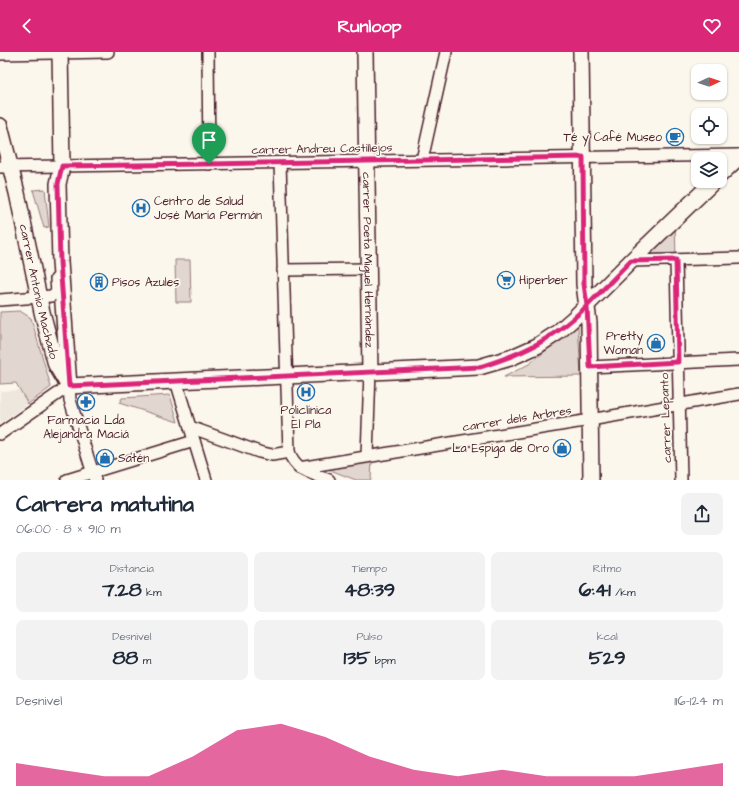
<!DOCTYPE html>
<html lang="es">
<head>
<meta charset="utf-8">
<style>
	:root { --surface:#fff; --page:#f2f2f3; --text:#1f2937; --muted:#747a83; --accent:#db2777 }
	body { margin:0; font-family:"Architects Daughter",sans-serif; background:var(--page); color:var(--text); height:100vh; display:flex; flex-direction:column; font-size:15px; white-space:nowrap }
	* { box-sizing:border-box; margin:0 }
	p { font-size:13px; color:var(--muted) }
	.icon { flex:none; width:22px; height:22px; fill:none; stroke:currentColor; stroke-width:2; stroke-linecap:round; stroke-linejoin:round }
	.map { position:relative; height:428px; overflow:hidden }
	.sheet { display:flex; flex-direction:column; background:var(--surface); flex:1 }
	.sheet>* { flex:none }
	.needle { width:26px; rotate:86deg }
	.controls { position:absolute; left:691px; top:12px; display:grid; gap:8px }
	.controls a { display:grid; place-items:center; width:36px; height:36px; border-radius:8px; background:var(--surface); box-shadow:0 1px 3px #0004; font-size:20px }
	.pin { position:absolute; display:grid; place-items:center; width:34px; height:34px; color:#fff; margin:-41px -17px; border-radius:50% 50% 50% 0; rotate:-45deg; box-shadow:0 0 4px #0007 }
	.pin .icon { rotate:45deg }
	.round { display:grid; place-items:center; flex:none; width:42px; height:42px; border-radius:8px; background:var(--page) }
	.overview { display:flex; align-items:center; justify-content:space-between; height:68px; padding:0 16px }
	h1 { font-size:22px; font-weight:800; line-height:30px }
	.metrics { display:grid; grid-template-columns:repeat(3,1fr); gap:6px; height:68px; padding:4px 16px }
	.metrics div { display:grid; align-content:center; border-radius:8px; background:var(--page); text-align:center }
	.metrics b { font-size:20px; font-weight:800 }
	.metrics small { font-size:11px; font-weight:400 }
	.metrics p { font-size:11px }
	.chart { height:112px; padding:8px 16px }
	.chart p { display:flex; justify-content:space-between }
	.chart svg { width:100%; height:72px; margin-top:4px; fill:var(--accent); opacity:.7 }
	header { display:flex; justify-content:space-between; align-items:center; height:52px; padding:0 16px; background:var(--accent); color:#fff; font-size:18px; font-weight:800 }
	.map>svg:first-child { display:block }
	.built { fill:#eee7de }
	.green { fill:#e2d7d0; stroke:#967b7e }
	.lines { fill:none; stroke-linecap:round; stroke-linejoin:round }
	.street-casing { stroke:#4a1f2b; stroke-width:14 }
	.secondary-casing { stroke:#4a1f2b; stroke-width:18 }
	.street { stroke:#fbf7ec; stroke-width:11 }
	.secondary { stroke:#fbf7ec; stroke-width:15 }
	.route-casing { stroke:#fff; stroke-width:8 }
	.route { stroke:#db2777; stroke-width:5 }
	.labels { text-anchor:middle; dominant-baseline:central; stroke-width:3.5; stroke-linejoin:round; paint-order:stroke }
	.poi-label { font-size:12px; fill:#4a1f2b; stroke:#fbf7ec; text-anchor:start }
	.street-label { font-size:12px; fill:#4a1f2b; stroke:#fbf7ec }
</style>
</head>
<body>
<header><svg class="icon" aria-label="back" viewBox="0 0 24 24"><path d="M15 5l-7 7 7 7"/></svg>Runloop<svg class="icon" aria-label="heart" viewBox="0 0 24 24"><path d="M12 20l-8-8c-3-5 5-10 8-4 3-6 11-1 8 4z"/></svg></header>
<div class="map">
<svg width="739" height="428" viewBox="0 0 739 428">
	<rect width="100%" height="100%" fill="#fbf7ec"/>
	<filter id="ink" filterUnits="userSpaceOnUse"><feTurbulence type="fractalNoise" baseFrequency=".025" numOctaves="2"/><feDisplacementMap in="SourceGraphic" scale="8" xChannelSelector="R" yChannelSelector="G"/><feConvolveMatrix kernelMatrix="1 2 1 2 8 2 1 2 1" color-interpolation-filters="sRGB"/></filter>
	<g filter="url(#ink)">
		<!-- built -->
		<path class="built" d="M20,338L28,352L0,372V339Z"/>
		<!-- green -->
		<g class="green">
			<path d="M45,137L49,175L44,176L33,138Z"/>
			<path d="M675,166L676,208L631,209Z"/>
			<path d="M175,208H190L191,250H176Z"/>
			<path d="M20,259L31,266L51,335L28,352L16,331L0,332V260Z"/>
			<path d="M578,273L581,324L504,325L529,312Z"/>
			<path d="M170,343L178,370L119,351L122,346Z"/>
			<path d="M372,409L371,428H356L325,416Z"/>
		</g>
		<g class="lines">
			<defs>
				<g id="street">
					<path d="M208,0L209,112"/>
					<path d="M0,2L108,0"/>
					<path d="M422,108L446,0"/>
					<path d="M280,111L289,400C296,419 311,421 329,428"/>
					<path d="M0,115L739,103"/>
					<path d="M676,208L681,428"/>
					<path d="M631,209L739,206"/>
					<path d="M283,218L368,217"/>
					<path d="M0,248L51,244L57,240L56,227"/>
					<path d="M589,315L739,308"/>
					<path d="M176,329L206,428"/>
					<path d="M69,334L70,348L95,428"/>
					<path d="M190,375L259,400L272,403L289,400"/>
					<path d="M0,382L69,334"/>
					<path d="M367,404L370,320"/>
					<path d="M299,416L590,368L739,342"/>
					<path d="M67,428L194,389"/>
				</g>
				<g id="secondary">
					<path d="M60,0L62,114L58,132L60,210L69,334"/>
					<path id="s1" d="M365,0L370,320"/>
					<path d="M581,0L584,232L589,271L591,428"/>
					<path id="s2" d="M0,74L17,141L42,260L56,313L68,333"/>
					<path d="M720,123L739,105"/>
					<path d="M69,334L479,315L510,306L537,294L557,281L573,267L631,209L714,129"/>
				</g>
			</defs>
			<!-- street casing -->
			<use href="#street" class="street-casing"/>
			<!-- secondary casing -->
			<use href="#secondary" class="secondary-casing"/>
			<!-- street -->
			<use href="#street" class="street"/>
			<!-- secondary -->
			<use href="#secondary" class="secondary"/>
		</g>
	</g>
	<g class="lines" filter="url(#ink)">
		<defs>
			<path id="route" d="M209,112L62,114L58,132L60,210L69,334L480,315C525,301 552,288 587,254L590,315L678,310L676,208L631,209L587,254L584,232L583,105L209,112"/>
		</defs>
		<!-- route casing -->
		<use href="#route" class="route-casing"/>
		<!-- route -->
		<use href="#route" class="route"/>
	</g>
	<!-- icons -->
	<defs>
		<symbol id="cafe-ring" viewBox="-11 -11 22 22"><circle r="9.5" fill="#fbf7ec" stroke="#1f6fb2" stroke-width="1.5"/><path d="M-5.5-4.5H6V0H3Q3 3.5 0 3.5H-2.5Q-5.5 3.5-5.5 0ZM3-3.2v2h1.7v-2ZM-6 4.5H4V6H-6Z" fill="#1f6fb2"/></symbol>
		<symbol id="hospital-ring" viewBox="-11 -11 22 22"><circle r="9.5" fill="#fbf7ec" stroke="#1f6fb2" stroke-width="1.5"/><path d="M-5-5h3v3.5h4V-5h3V5h-3V1.5h-4V5h-3Z" fill="#1f6fb2"/></symbol>
		<symbol id="supermarket-ring" viewBox="-11 -11 22 22"><circle r="9.5" fill="#fbf7ec" stroke="#1f6fb2" stroke-width="1.5"/><path d="M-6-5.5h2.5l.6 2H6L4.5 2H-2.5L-4.4-4H-6ZM-1.5 3.2a1.3 1.3 0 1 0 .1 0ZM3 3.2a1.3 1.3 0 1 0 .1 0Z" fill="#1f6fb2"/></symbol>
		<symbol id="building-ring" viewBox="-11 -11 22 22"><circle r="9.5" fill="#fbf7ec" stroke="#1f6fb2" stroke-width="1.5"/><path d="M-4-6H4V6H1V3H-1V6H-4ZM-2.5-4.3h1.7v1.8h-1.7ZM.8-4.3h1.7v1.8H.8ZM-2.5-1h1.7V.8h-1.7ZM.8-1h1.7V.8H.8Z" fill="#1f6fb2"/></symbol>
		<symbol id="shop-ring" viewBox="-11 -11 22 22"><circle r="9.5" fill="#fbf7ec" stroke="#1f6fb2" stroke-width="1.5"/><path d="M-5-2.5h2.3a2.7 3.5 0 0 1 5.4 0H5L5.5 6h-11ZM-1.5-2.5h3a1.5 2.3 0 0 0-3 0Z" fill="#1f6fb2"/></symbol>
		<symbol id="pharmacy-ring" viewBox="-11 -11 22 22"><circle r="9.5" fill="#fbf7ec" stroke="#1f6fb2" stroke-width="1.5"/><path d="M-2-6h4v4h4v4h-4v4h-4v-4h-4v-4h4Z" fill="#1f6fb2"/></symbol>
	</defs>
	<g fill-rule="evenodd">
		<use href="#cafe-ring" x="665" y="75" width="20" height="20"/>
		<use href="#hospital-ring" x="131" y="146" width="20" height="20"/>
		<use href="#supermarket-ring" x="496" y="218" width="20" height="20"/>
		<use href="#building-ring" x="89" y="220" width="20" height="20"/>
		<use href="#shop-ring" x="646" y="281" width="20" height="20"/>
		<use href="#hospital-ring" x="296" y="330" width="20" height="20"/>
		<use href="#pharmacy-ring" x="76" y="340" width="20" height="20"/>
		<use href="#shop-ring" x="552" y="386" width="20" height="20"/>
		<use href="#shop-ring" x="95" y="396" width="20" height="20"/>
	</g>
	<g class="labels">
		<!-- poi labels -->
		<g class="poi-label">
			<text x="662" y="85" text-anchor="end">Té y Café Museo</text>
			<text x="154" y="149">Centro de Salud<tspan x="154" dy="14">José María Permán</tspan></text>
			<text x="519" y="228">Hiperber</text>
			<text x="112" y="230">Pisos Azules</text>
			<text x="643" y="284" text-anchor="end">Pretty<tspan x="643" dy="14">Woman</tspan></text>
			<text x="306" y="358" text-anchor="middle">Policlínica<tspan x="306" dy="14">El Pla</tspan></text>
			<text x="86" y="368" text-anchor="middle">Farmacia Lda<tspan x="86" dy="14">Alejandra Maciá</tspan></text>
			<text x="549" y="396" text-anchor="end">La Espiga de Oro</text>
			<text x="118" y="406">Satén</text>
		</g>
		<!-- street labels -->
		<g class="street-label">
			<text transform="translate(322 97) rotate(-1)">carrer Andreu Castillejos</text>
			<text stroke="none"><textPath href="#s1" startOffset="208">carrer Poeta Miguel Hernàndez</textPath></text>
			<text stroke="none"><textPath href="#s2" startOffset="170">carrer Antonio Machado</textPath></text>
			<text transform="translate(666 366) rotate(-92)">carrer Lepanto</text>
			<text transform="translate(517 367) rotate(-9)">carrer dels Arbres</text>
		</g>
	</g>
</svg>
<div class="controls">
<a><svg class="needle" viewBox="-14 -14 28 28"><path d="M0-13l5 13h-10z" fill="#e53935"/><path d="M0 13l5-13h-10z" fill="#747a83"/></svg></a>
<a><svg class="icon" aria-label="locate" viewBox="0 0 24 24"><circle cx="12" cy="12" r="6"/><path d="M12 2v4M12 18v4M2 12h4M18 12h4"/></svg></a>
<a><svg class="icon" aria-label="layers" viewBox="0 0 24 24"><path d="M12 4l9 5-9 5-9-5zM3 14l9 5 9-5"/></svg></a>
</div>
<div class="pin" style="left:209px;top:112px;background:#1e9e55"><svg class="icon" aria-label="arrive" viewBox="0 0 24 24"><path d="M6 21V4h12l-3 4 3 4H6"/></svg></div>
</div>
<section class="sheet">
<div class="overview"><div><h1>Carrera matutina</h1><p>06:00 · 8 × 910 m</p></div><a class="round"><svg class="icon" aria-label="share" viewBox="0 0 24 24"><path d="M12 15V3M7 8l5-5 5 5M5 13v7h14v-7"/></svg></a></div>
<div class="metrics">
<div><p>Distancia</p><b>7.28<small> km</small></b></div>
<div><p>Tiempo</p><b>48:39</b></div>
<div><p>Ritmo</p><b>6:41<small> /km</small></b></div>
</div>
<div class="metrics">
<div><p>Desnivel</p><b>88<small> m</small></b></div>
<div><p>Pulso</p><b>135<small> bpm</small></b></div>
<div><p>kcal</p><b>529</b></div>
</div>
<div class="chart"><p><span>Desnivel</span>116–124 m</p>
<svg viewBox="0 0 160 44" preserveAspectRatio="none"><path d="M0 44V30L10 34L20 38L30 38L40 26L50 10L60 6L70 14L80 26L90 34L100 38L110 34L120 38L130 38L140 38L150 34L160 30V44z"/></svg>
</div>
</section>
</body>
</html>
